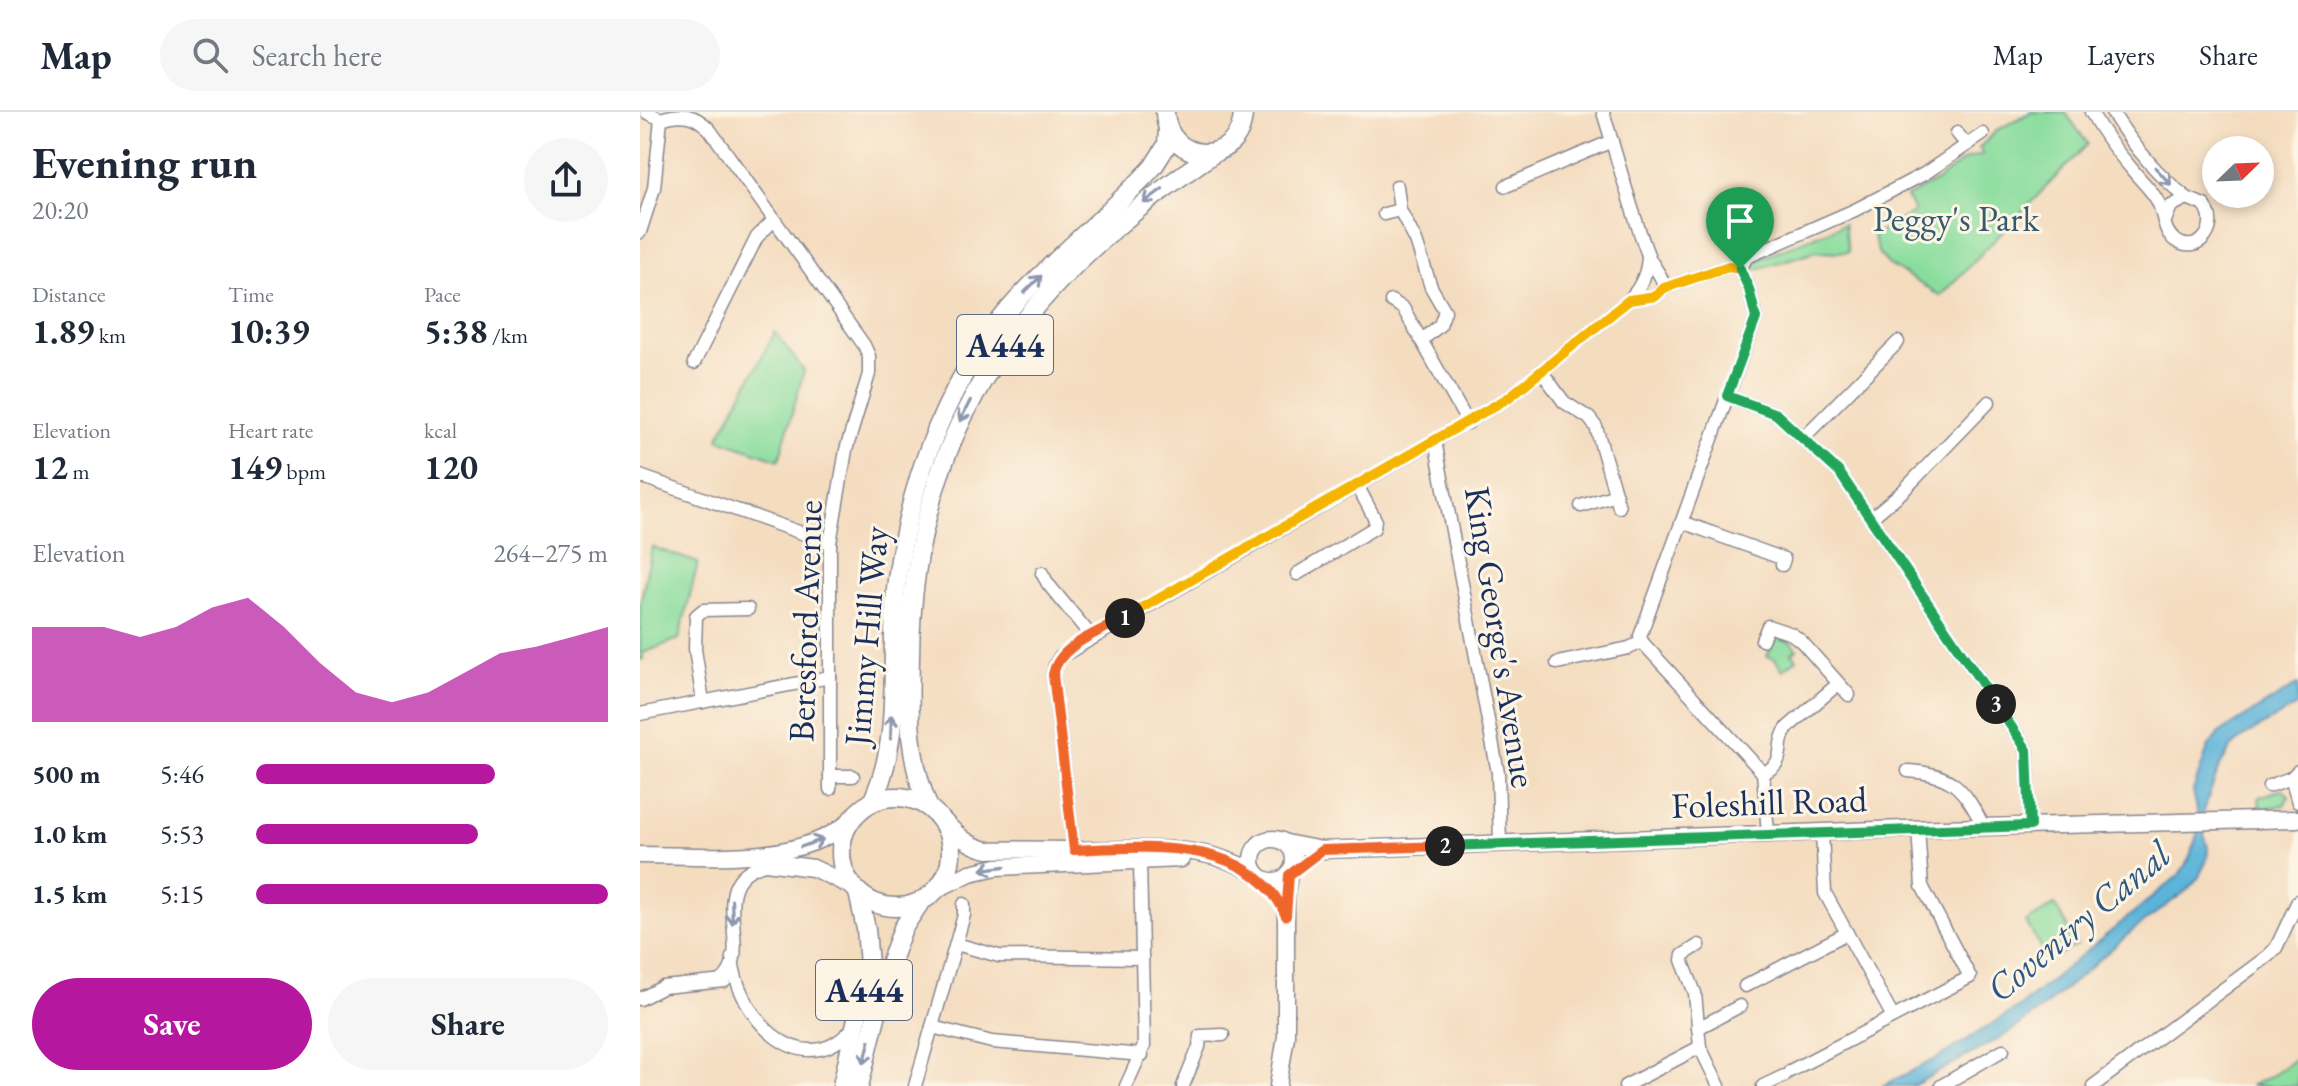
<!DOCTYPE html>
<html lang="en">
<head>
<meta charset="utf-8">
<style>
	:root { --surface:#fff; --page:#f6f6f7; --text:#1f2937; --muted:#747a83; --line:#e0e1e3; --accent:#b5179e }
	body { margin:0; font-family:"EB Garamond",serif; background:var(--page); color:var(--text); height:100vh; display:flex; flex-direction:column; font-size:30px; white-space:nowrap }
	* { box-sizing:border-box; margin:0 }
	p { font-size:26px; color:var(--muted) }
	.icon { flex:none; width:44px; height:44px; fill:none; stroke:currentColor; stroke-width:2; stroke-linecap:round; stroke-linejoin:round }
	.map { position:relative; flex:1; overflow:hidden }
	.panel { display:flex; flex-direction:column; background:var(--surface); width:640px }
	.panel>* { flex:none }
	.needle { width:52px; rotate:67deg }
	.fabs { position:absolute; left:1562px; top:24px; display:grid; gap:16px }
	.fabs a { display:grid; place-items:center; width:72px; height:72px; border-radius:50%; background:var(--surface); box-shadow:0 4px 12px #0003; font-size:40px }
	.pin { position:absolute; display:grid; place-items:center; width:68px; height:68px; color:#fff; margin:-82px -34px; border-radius:50% 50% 50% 0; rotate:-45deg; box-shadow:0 0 8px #0007 }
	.pin .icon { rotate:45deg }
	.km { position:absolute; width:40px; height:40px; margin:-20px; border-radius:50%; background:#222; color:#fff; font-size:22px; line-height:40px; text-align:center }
	.round { display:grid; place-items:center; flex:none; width:84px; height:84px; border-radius:42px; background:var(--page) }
	.headline { display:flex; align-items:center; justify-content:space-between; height:136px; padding:0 32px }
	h1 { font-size:44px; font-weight:700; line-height:60px }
	.stats { display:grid; grid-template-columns:repeat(3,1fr); gap:12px; height:136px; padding:8px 32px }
	.stats div { display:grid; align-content:center }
	.stats b { font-size:34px; font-weight:700 }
	.stats small { font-size:22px; font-weight:400 }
	.stats p { font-size:22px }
	.chart { height:224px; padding:16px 32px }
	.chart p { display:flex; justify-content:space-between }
	.chart svg { width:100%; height:144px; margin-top:8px; fill:var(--accent); opacity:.7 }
	.primary-button { display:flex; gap:16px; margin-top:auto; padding:16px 32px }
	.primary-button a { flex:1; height:92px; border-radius:48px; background:var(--accent); color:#fff; font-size:32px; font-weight:700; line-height:92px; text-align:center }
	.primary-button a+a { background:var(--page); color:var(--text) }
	ul { padding:0 32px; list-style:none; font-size:26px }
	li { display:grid; grid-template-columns:128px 96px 1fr; align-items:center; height:60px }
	li i { height:20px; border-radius:10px; background:var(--accent) }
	header { display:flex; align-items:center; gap:48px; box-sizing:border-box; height:112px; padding:0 40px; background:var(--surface); border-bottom:2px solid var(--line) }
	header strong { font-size:38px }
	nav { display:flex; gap:44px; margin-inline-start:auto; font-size:28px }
	.search { width:560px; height:72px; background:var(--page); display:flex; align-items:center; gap:20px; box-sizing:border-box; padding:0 28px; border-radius:44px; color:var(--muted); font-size:30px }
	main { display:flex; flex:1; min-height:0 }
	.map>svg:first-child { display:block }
	.green { fill:#8add9e; stroke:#52867e; stroke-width:2 }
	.water { fill:#5bb4d9; stroke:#3b729c; stroke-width:2 }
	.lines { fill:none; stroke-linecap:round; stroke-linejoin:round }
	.minor-casing { stroke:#88868e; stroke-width:15 }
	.major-casing { stroke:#88868e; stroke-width:19 }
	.highway-casing { stroke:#88868e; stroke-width:21 }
	.minor { stroke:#fff; stroke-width:12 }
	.major { stroke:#fff; stroke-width:16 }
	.highway { stroke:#fff; stroke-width:18 }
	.oneway { stroke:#8d97ae }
	.split-1-casing { stroke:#fff; stroke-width:16 }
	.split-2-casing { stroke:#fff; stroke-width:16 }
	.split-3-casing { stroke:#fff; stroke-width:16 }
	.split-4-casing { stroke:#fff; stroke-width:16 }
	.split-1 { stroke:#f5b400; stroke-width:10 }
	.split-2 { stroke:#f0652b; stroke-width:10 }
	.split-3 { stroke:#22a559; stroke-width:10 }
	.split-4 { stroke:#22a559; stroke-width:10 }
	.labels { text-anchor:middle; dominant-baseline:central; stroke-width:6; stroke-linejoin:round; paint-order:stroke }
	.shield { fill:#fcf5e5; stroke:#5e6a86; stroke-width:2 }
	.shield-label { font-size:34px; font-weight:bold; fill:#1b2f5e }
	.park-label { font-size:36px; fill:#375a6e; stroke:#fcf5e5 }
	.street-label { font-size:36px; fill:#1b2f5e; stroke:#fcf5e5 }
	.water-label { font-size:38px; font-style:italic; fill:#2e5783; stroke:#fcf5e5 }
</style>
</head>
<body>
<header>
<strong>Map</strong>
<div class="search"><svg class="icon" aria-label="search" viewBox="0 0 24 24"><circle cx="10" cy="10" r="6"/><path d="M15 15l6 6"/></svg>Search here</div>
<nav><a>Map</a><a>Layers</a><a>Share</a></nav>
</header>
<main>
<section class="panel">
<div class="headline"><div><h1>Evening run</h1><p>20:20</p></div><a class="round"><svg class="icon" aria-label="share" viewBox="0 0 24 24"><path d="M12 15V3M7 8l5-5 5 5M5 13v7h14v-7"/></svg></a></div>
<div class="stats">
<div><p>Distance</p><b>1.89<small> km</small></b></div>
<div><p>Time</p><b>10:39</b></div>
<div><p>Pace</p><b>5:38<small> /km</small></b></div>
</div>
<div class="stats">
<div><p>Elevation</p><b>12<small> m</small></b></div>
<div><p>Heart rate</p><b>149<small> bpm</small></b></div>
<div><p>kcal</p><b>120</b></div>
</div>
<div class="chart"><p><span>Elevation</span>264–275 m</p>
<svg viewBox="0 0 160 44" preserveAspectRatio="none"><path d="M0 44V15L10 15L20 15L30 18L40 15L50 9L60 6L70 15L80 26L90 35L100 38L110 35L120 29L130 23L140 21L150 18L160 15V44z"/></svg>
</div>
<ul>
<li><b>500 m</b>5:46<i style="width:68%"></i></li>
<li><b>1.0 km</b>5:53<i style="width:63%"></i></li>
<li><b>1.5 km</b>5:15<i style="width:100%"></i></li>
</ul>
<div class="primary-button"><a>Save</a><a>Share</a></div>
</section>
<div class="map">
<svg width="1658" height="974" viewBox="0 0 1658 974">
	<rect width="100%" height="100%" fill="#fcf5e5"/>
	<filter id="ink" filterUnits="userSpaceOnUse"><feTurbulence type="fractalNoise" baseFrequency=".0125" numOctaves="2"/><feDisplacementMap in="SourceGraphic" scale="16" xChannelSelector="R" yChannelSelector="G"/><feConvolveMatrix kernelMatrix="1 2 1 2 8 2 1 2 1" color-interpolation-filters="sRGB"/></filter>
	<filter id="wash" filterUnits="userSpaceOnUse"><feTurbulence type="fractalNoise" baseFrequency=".006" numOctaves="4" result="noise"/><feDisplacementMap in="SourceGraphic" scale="32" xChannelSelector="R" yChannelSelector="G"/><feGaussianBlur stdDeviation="1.8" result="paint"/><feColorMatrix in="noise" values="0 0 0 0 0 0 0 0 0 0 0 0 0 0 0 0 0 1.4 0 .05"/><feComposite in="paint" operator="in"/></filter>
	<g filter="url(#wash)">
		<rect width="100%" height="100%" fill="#f4dcbf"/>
		<!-- green -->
		<g class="green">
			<path d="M1391,0H1425L1448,32L1300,184L1248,152L1239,142L1233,124L1274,100L1267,85L1297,69L1326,47L1343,42L1339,36L1357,18Z"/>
			<path d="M1204,112L1208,140L1176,139L1114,158L1113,152L1128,143Z"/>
			<path d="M135,220L164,259L139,348L78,327Z"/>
			<path d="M12,435L58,451L39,527L3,541V547L0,548V492Z"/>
			<path d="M1132,524L1151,530L1157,537L1152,541L1157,547L1143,558L1135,547L1127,544L1131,536L1126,534Z"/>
			<path d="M1643,677L1649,684L1644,693L1620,697L1619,685Z"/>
			<path d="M1415,793L1437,833L1408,849L1386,810Z"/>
			<path d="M1658,945V974H1610L1635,962Z"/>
		</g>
		<!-- water -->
		<path class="water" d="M1658,572V593L1603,625L1591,636L1580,654L1563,699L1564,722L1568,736L1567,747L1559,765L1546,779L1497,815L1404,895L1367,922L1273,974H1242L1296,947L1379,895L1539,763L1549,747L1557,723V698L1553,679L1568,636L1579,621Z"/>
	</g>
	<g filter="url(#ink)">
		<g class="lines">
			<defs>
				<g id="minor">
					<path d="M6,0L21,7C41,0 55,2 70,18L224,233L229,244V262L206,338L190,431V677"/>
					<path d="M963,0C978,48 990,96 1008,143C1012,154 1024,165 1024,176"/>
					<path d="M1451,0C1462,20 1476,39 1491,56C1499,67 1512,78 1518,90C1524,102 1523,121 1536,129C1560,145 1581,113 1564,93L1547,86L1531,94L1525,109"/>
					<path d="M1472,0C1492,32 1517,63 1547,86"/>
					<path d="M1317,21L1327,33"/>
					<path d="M757,74L760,98L776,129L791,175L805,199L800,213L782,228"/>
					<path d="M866,74L972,29"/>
					<path d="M744,102L760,98"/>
					<path d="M0,120L14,76L21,7"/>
					<path d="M1100,157L1109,177L1116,206L1000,524L1002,530L1123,661L1128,721"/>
					<path d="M989,188L1016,184L1024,176L1089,154L1100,157L1107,145L1215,98L1284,62L1343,22"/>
					<path d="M751,189L763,196L828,311"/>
					<path d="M54,251L117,125L134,108"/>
					<path d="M902,260L924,290L949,306L956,315L979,395"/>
					<path d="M1087,284L1136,302L1199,360L1387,638L1390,714"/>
					<path d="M1163,326L1258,230"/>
					<path d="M795,329L858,661L860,732"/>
					<path d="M0,364L190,431"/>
					<path d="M941,394L976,383"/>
					<path d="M1231,406L1263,379L1349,290"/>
					<path d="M1042,410L1144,447L1142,453"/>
					<path d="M402,461L408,472L452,525"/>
					<path d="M657,462L734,416L735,407L717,373"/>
					<path d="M1122,528L1128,514L1152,522L1162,530L1209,583"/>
					<path d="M917,551L989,536L1002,530"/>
					<path d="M63,590L55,537L56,504L63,498L108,497"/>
					<path d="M0,602L190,565"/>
					<path d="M1268,659C1314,662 1323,676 1344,715"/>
					<path d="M1658,659L1651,666L1658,690"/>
					<path d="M1123,661C1150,649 1133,634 1148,615L1198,572"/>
					<path d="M190,664H213"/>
					<path d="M1629,674L1651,666"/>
					<path d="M1182,720L1185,781L1253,905"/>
					<path d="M434,738L413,563L415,553L420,545L868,286L989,188C1001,175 1008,160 1008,143"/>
					<path d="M316,832L359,844L502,846"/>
					<path d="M1059,833L1043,843L1042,848L1055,881L1060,935L1079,974"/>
					<path d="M92,845C96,901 159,974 211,918"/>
					<path d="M81,869C119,840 58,766 129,751"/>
					<path d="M1105,874L1207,821"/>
					<path d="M0,887L23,875L85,869"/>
					<path d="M292,915L352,930L502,943"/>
					<path d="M1058,916L1100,894"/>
					<path d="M1150,959L1330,865L1282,774L1278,717"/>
					<path d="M275,974L324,803V792"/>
					<path d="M486,974L504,934L500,749"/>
					<path d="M543,974L559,935L560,924L583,923"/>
					<path d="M985,974L1060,935"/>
					<path d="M1123,974L1144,964"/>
					<path d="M1301,974L1363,938"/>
					<path d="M1453,974L1628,844L1636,836L1658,789"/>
				</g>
				<g id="major">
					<path d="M302,707C316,722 328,734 348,738C377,737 406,738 434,738C494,738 568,728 620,765"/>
					<circle cx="633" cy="748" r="21"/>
					<path d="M646,731L682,738L1265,717L1658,707"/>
					<path d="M0,743C64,743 157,754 209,710"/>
					<path d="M118,749L173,756L211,774"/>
					<path d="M299,776L330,761L357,755L541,747"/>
					<path d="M638,974L646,924V781L649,763"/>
				</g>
				<g id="highway">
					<path d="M525,0C527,54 602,55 603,0"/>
					<circle cx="256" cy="740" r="55"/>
					<path d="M232,690C265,622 248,541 257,468C270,365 310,260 382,183C424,138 472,100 513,55L527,33L528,17"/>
					<path d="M288,694C267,641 269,600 270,544C272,309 389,166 577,39"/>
					<path d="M202,974L229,852L226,817L218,780"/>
					<path d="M219,974L247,860L263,816L281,789"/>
				</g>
			</defs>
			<!-- minor casing -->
			<use href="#minor" class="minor-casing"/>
			<!-- major casing -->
			<use href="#major" class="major-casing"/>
			<!-- highway casing -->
			<use href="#highway" class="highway-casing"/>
			<!-- minor -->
			<use href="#minor" class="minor"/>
			<!-- major -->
			<use href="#major" class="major"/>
			<!-- highway -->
			<use href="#highway" class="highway"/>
		</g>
		<!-- one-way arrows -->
		<defs><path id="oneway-shaft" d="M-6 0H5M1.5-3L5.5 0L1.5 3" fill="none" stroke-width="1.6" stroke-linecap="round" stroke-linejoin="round" transform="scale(2)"/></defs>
		<g class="oneway">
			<use href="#oneway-shaft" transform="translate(1523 64) rotate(48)"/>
			<use href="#oneway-shaft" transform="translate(513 84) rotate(143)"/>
			<use href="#oneway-shaft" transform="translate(393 172) rotate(-45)"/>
			<use href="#oneway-shaft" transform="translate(325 299) rotate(117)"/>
			<use href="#oneway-shaft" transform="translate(251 615) rotate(-88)"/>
			<use href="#oneway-shaft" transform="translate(172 731) rotate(-19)"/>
			<use href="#oneway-shaft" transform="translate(353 756) rotate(172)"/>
			<use href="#oneway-shaft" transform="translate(92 800) rotate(88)"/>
			<use href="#oneway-shaft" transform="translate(227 940) rotate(104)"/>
		</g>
	</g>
	<g class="lines" filter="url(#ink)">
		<defs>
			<path id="split-1" d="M485,506L868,286L989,188L1016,184L1024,176L1089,154L1100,157"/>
			<path id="split-2" d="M485,506C460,520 418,533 413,563L434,738C506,735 612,724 646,804L649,763L682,738L805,734"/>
			<path id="split-3" d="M805,734L1390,714L1387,638L1356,592"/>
			<path id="split-4" d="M1100,157L1109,177L1116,206L1087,284L1136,302L1199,360L1356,592"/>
		</defs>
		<!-- split-1 casing -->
		<use href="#split-1" class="split-1-casing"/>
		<!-- split-2 casing -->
		<use href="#split-2" class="split-2-casing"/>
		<!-- split-3 casing -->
		<use href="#split-3" class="split-3-casing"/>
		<!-- split-4 casing -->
		<use href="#split-4" class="split-4-casing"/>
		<!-- split-1 -->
		<use href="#split-1" class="split-1"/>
		<!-- split-2 -->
		<use href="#split-2" class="split-2"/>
		<!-- split-3 -->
		<use href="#split-3" class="split-3"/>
		<!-- split-4 -->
		<use href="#split-4" class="split-4"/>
	</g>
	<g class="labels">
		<!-- shield labels -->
		<g class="shield">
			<rect x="317" y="203" width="96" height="60" rx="6"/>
			<rect x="176" y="848" width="96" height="60" rx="6"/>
		</g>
		<g class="shield-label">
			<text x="365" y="233">A444</text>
			<text x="224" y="878">A444</text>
		</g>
		<!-- park labels -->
		<g class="park-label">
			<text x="1316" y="106">Peggy's Park</text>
		</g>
		<!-- street labels -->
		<g class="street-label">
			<text transform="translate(165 509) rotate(-88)">Beresford Avenue</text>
			<text transform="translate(226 524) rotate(-85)">Jimmy Hill Way</text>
			<text transform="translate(861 525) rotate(81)">King George's Avenue</text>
			<text transform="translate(1129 690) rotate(-2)">Foleshill Road</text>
		</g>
		<!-- water labels -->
		<g class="water-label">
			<text transform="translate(1438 809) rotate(-40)">Coventry Canal</text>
		</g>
	</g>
</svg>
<div class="fabs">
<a><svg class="needle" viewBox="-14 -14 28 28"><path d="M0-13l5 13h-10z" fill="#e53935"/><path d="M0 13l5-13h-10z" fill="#747a83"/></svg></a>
</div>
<div class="pin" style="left:1100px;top:157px;background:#1e9e55"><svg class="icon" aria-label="arrive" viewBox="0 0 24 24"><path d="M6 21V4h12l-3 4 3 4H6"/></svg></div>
<b class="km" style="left:485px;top:506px">1</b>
<b class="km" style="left:805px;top:734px">2</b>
<b class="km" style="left:1356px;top:592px">3</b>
</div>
</main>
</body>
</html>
